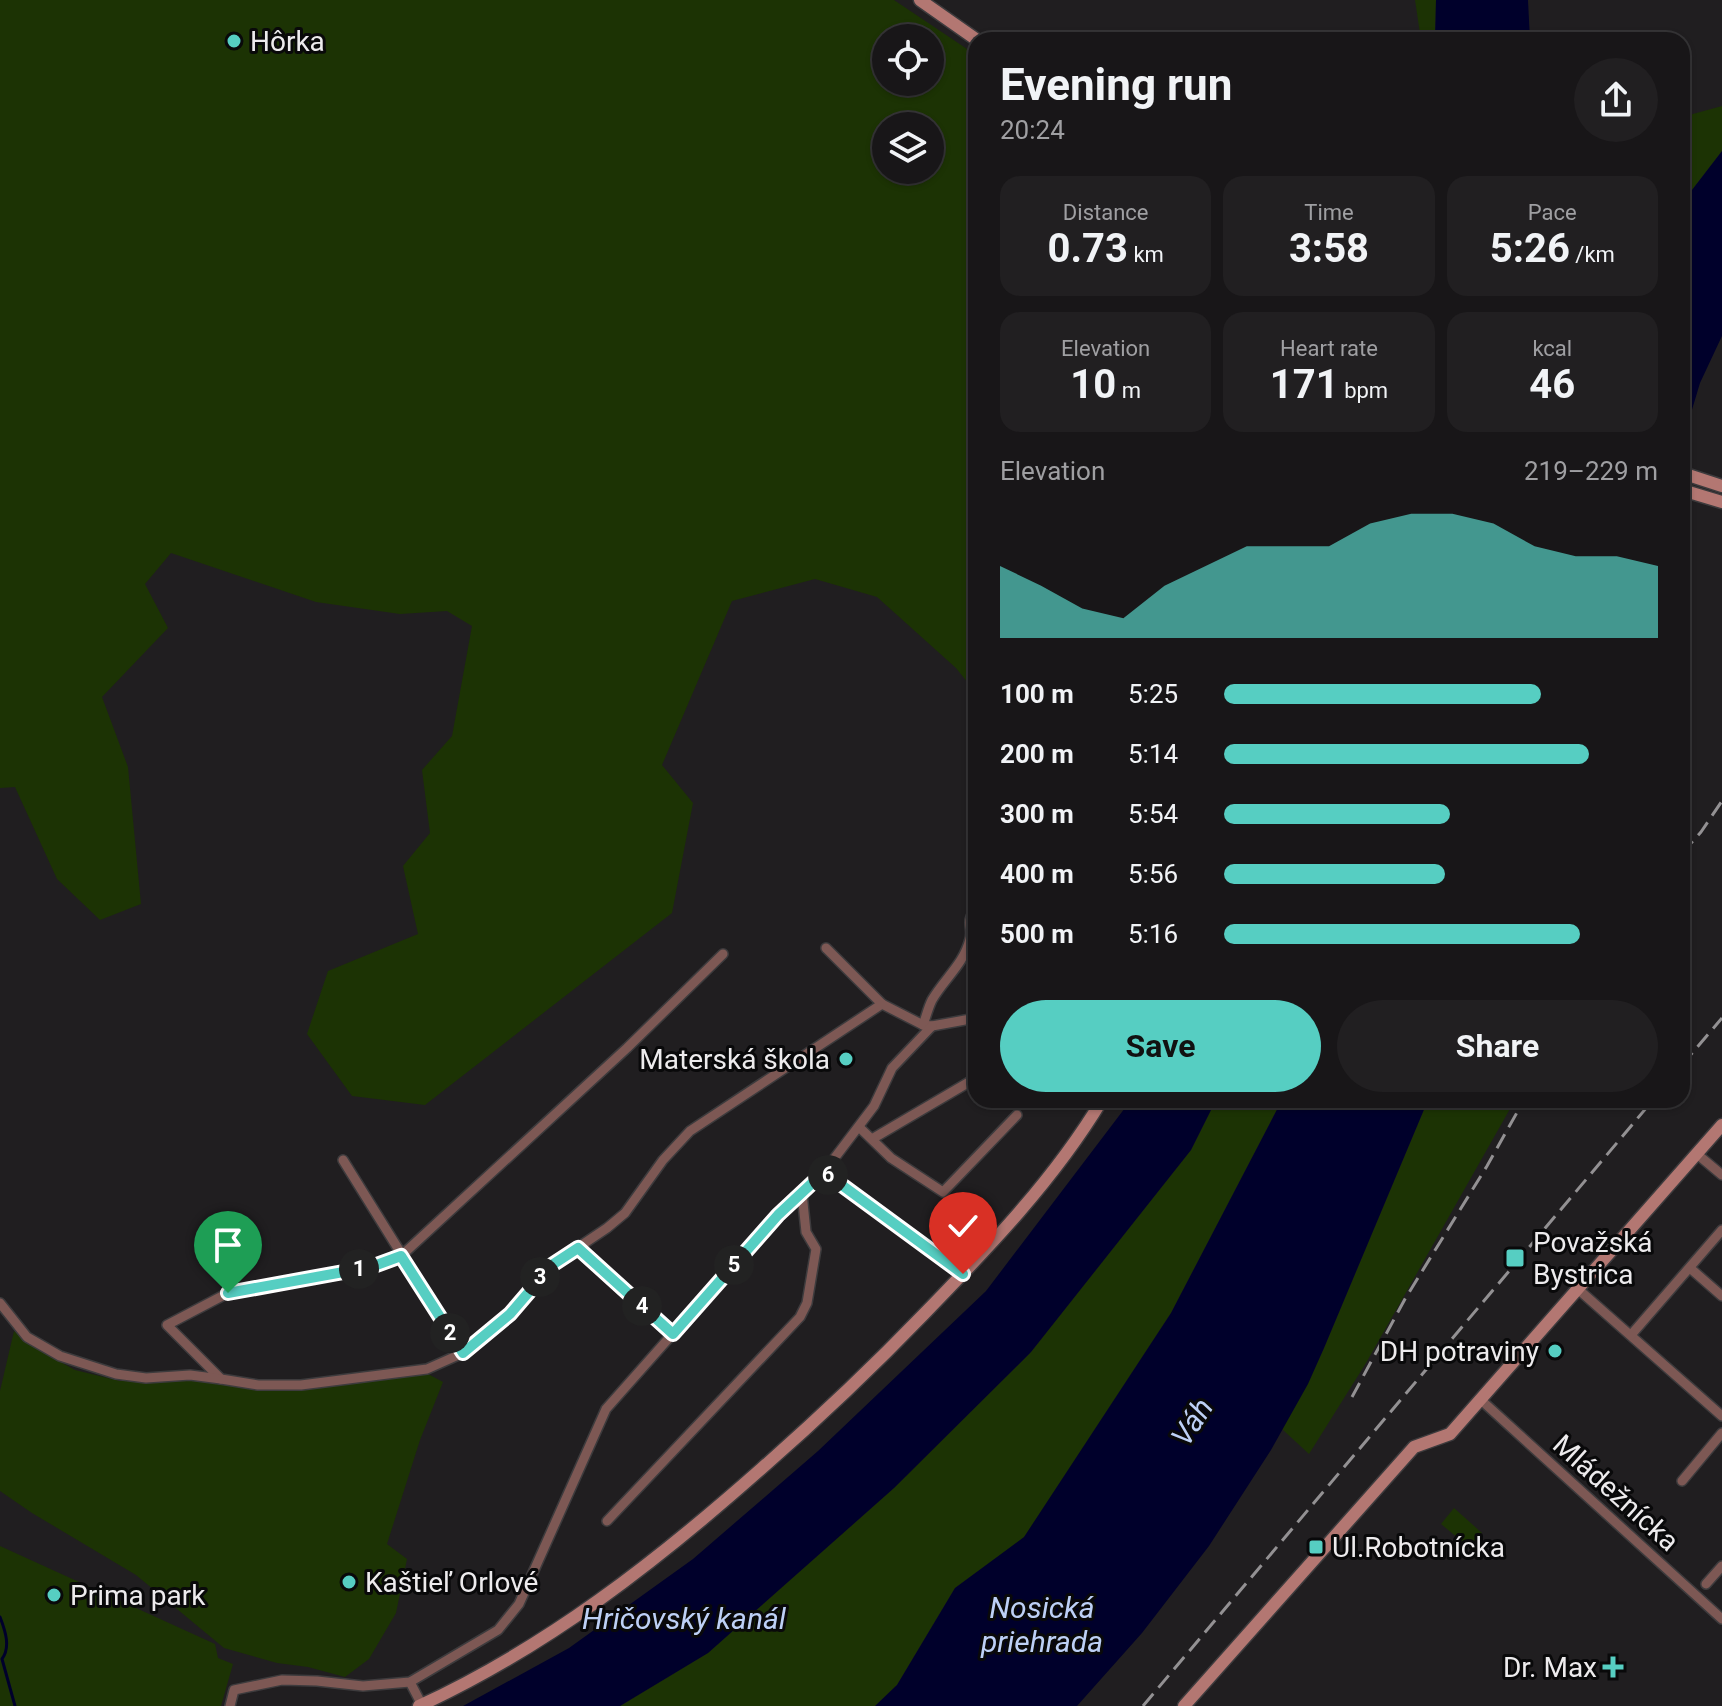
<!DOCTYPE html>
<html lang="en">
<head>
<meta charset="utf-8">
<style>
	:root { --surface:#181618; --page:#211f21; --text:#f1f3f6; --muted:#9f9fa2; --line:#363537; --accent:#56cec2 }
	body { margin:0; font-family:Roboto,sans-serif; background:var(--page); color:var(--text); height:100vh; display:flex; flex-direction:column; font-size:30px; white-space:nowrap }
	* { box-sizing:border-box; margin:0 }
	p { font-size:26px; color:var(--muted) }
	.icon { flex:none; width:44px; height:44px; fill:none; stroke:currentColor; stroke-width:2; stroke-linecap:round; stroke-linejoin:round }
	.map { position:relative; flex:1; overflow:hidden }
	.drawer { position:absolute; left:968px; top:32px; width:722px; height:1076px; display:flex; flex-direction:column; background:var(--surface); border-radius:24px; box-shadow:0 2px 6px #0004,0 0 0 2px var(--line) }
	.drawer>* { flex:none }
	.tools { position:absolute; left:872px; top:24px; display:grid; gap:16px }
	.tools a { display:grid; place-items:center; width:72px; height:72px; border-radius:50%; background:var(--surface); box-shadow:0 2px 6px #0004,0 0 0 2px var(--line); font-size:40px }
	.pin { position:absolute; display:grid; place-items:center; width:68px; height:68px; color:#fff; margin:-82px -34px; border-radius:50% 50% 50% 0; rotate:-45deg; box-shadow:0 0 8px #0007 }
	.pin .icon { rotate:45deg }
	.km { position:absolute; width:40px; height:40px; margin:-20px; border-radius:50%; background:#222; color:#fff; font-size:22px; line-height:40px; text-align:center }
	.round { display:grid; place-items:center; flex:none; width:84px; height:84px; border-radius:42px; background:var(--page) }
	.summary { display:flex; align-items:center; justify-content:space-between; height:136px; padding:0 32px }
	h1 { font-size:44px; font-weight:700; line-height:60px }
	.stats { display:grid; grid-template-columns:repeat(3,1fr); gap:12px; height:136px; padding:8px 32px }
	.stats div { display:grid; align-content:center; border-radius:20px; background:var(--page); text-align:center }
	.stats b { font-size:40px; font-weight:700 }
	.stats small { font-size:22px; font-weight:400 }
	.stats p { font-size:22px }
	.chart { height:224px; padding:16px 32px }
	.chart p { display:flex; justify-content:space-between }
	.chart svg { width:100%; height:144px; margin-top:8px; fill:var(--accent); opacity:.7 }
	.button { display:flex; gap:16px; margin-top:auto; padding:16px 32px }
	.button a { flex:1; height:92px; border-radius:48px; background:var(--accent); color:#111; font-size:32px; font-weight:700; line-height:92px; text-align:center }
	.button a+a { background:var(--page); color:var(--text) }
	ul { padding:0 32px; list-style:none; font-size:26px }
	li { display:grid; grid-template-columns:128px 96px 1fr; align-items:center; height:60px }
	li i { height:20px; border-radius:10px; background:var(--accent) }
	.map>svg:first-child { display:block }
	.green { fill:#1c3304; fill-rule:evenodd }
	.water { fill:#00002b }
	.lines { fill:none; stroke-linecap:round; stroke-linejoin:round }
	.stream { stroke:#00002b; stroke-width:3 }
	.street-casing { stroke:#3d3b3d; stroke-width:12 }
	.secondary-casing { stroke:#3d3b3d; stroke-width:15 }
	.street { stroke:#7d5854; stroke-width:9 }
	.secondary { stroke:#b37772; stroke-width:12 }
	.rail { stroke:#939193; stroke-width:3; stroke-dasharray:16 8; stroke-linecap:butt }
	.route-casing { stroke:#fff; stroke-width:16 }
	.route { stroke:#56cec2; stroke-width:10 }
	.poi-dot { fill:#56cec2; stroke:#09090a; stroke-width:3 }
	.labels { text-anchor:middle; dominant-baseline:central; stroke-width:6; stroke-linejoin:round; paint-order:stroke }
	.poi-label { font-size:28px; fill:#edebed; stroke:#09090a; text-anchor:start }
	.street-label { font-size:28px; fill:#edebed; stroke:#09090a }
	.water-label { font-size:30px; font-style:italic; fill:#bdd0f6; stroke:#09090a }
</style>
</head>
<body>
<div class="map">
<svg width="1722" height="1706" viewBox="0 0 1722 1706">
	<rect width="100%" height="100%" fill="#201e20"/>
	<!-- green -->
	<g class="green">
		<path d="M0,0H894L976,55V693L956,668L877,597L815,579L732,601L662,765L693,803L672,913L425,1105L352,1096L307,1034L328,971L418,934L403,866L430,833L422,770L452,736L472,626L447,611L400,614L316,602L171,553L145,584L168,628L102,697L128,767L141,904L100,920L57,879L15,787L0,788ZM886,38H930V82H886ZM886,126H930V170H886Z"/>
		<path d="M1415,0H1436L1435,40H1421Z"/>
		<path d="M1722,106V151L1682,203V117Z"/>
		<path d="M1216,1100H1282L1171,1313L1024,1538L955,1588L897,1685L875,1706H620L708,1653L894,1488L1031,1352L1191,1150Z"/>
		<path d="M1428,1100H1515L1366,1363L1309,1454L1282,1429L1307,1384L1324,1348Z"/>
		<path d="M14,1331L37,1349L75,1370L120,1381L192,1379L239,1387L302,1390L428,1374L443,1382L420,1440L387,1544L407,1559L396,1613L369,1659L345,1677L308,1667L277,1663L224,1648L136,1575L32,1513L0,1491V1391Z"/>
		<path d="M1454,1508L1482,1533L1470,1548L1441,1524Z"/>
		<path d="M0,1546L215,1644L218,1658L233,1664L221,1706H0Z"/>
	</g>
	<!-- water -->
	<g class="water">
		<path d="M1436,0H1528L1530,40H1435Z"/>
		<path d="M1722,151V336L1700,383L1682,443V203Z"/>
		<path d="M1131,1100H1216L1191,1150L1031,1352L894,1488L708,1653L620,1706H463L569,1648L693,1559L818,1451L986,1291Z"/>
		<path d="M1282,1100H1428L1324,1348L1308,1384L1271,1450L1209,1546L1142,1633L1077,1706H875L897,1685L955,1588L1024,1537L1171,1313Z"/>
	</g>
	<g class="lines">
		<!-- stream -->
		<path class="stream" d="M0,1617C5,1630 11,1647 2,1659L15,1706"/>
		<defs>
			<g id="street">
				<path d="M826,948L882,1004"/>
				<path d="M723,954L627,1048L401,1256L371,1267L228,1293L167,1325L221,1379L258,1385H301L427,1369L463,1353L510,1314L552,1265L607,1228L625,1213L663,1160L690,1131L882,1004L923,1025L932,1026L976,1018"/>
				<path d="M923,1025C926,1017 928,1008 932,1000C944,979 964,964 970,939C973,928 965,920 976,910"/>
				<path d="M859,1127L891,1158L943,1192L1017,1115"/>
				<path d="M872,1139L976,1078"/>
				<path d="M1697,1154L1722,1175"/>
				<path d="M343,1160L463,1353"/>
				<path d="M824,1172L963,1274"/>
				<path d="M578,1248L673,1334"/>
				<path d="M1690,1268L1722,1296"/>
				<path d="M1579,1290L1722,1416"/>
				<path d="M0,1303L27,1337L60,1356L116,1374L146,1378L190,1375L221,1379"/>
				<path d="M1631,1335L1722,1230"/>
				<path d="M1481,1400L1722,1619"/>
				<path d="M1682,1481L1722,1433"/>
				<path d="M607,1521L800,1317L807,1303L816,1249L806,1232L802,1193"/>
				<path d="M1706,1584L1722,1566"/>
				<path d="M410,1682L422,1705"/>
				<path d="M230,1706L234,1690L282,1680L317,1681L363,1686L410,1682L498,1630L519,1604L606,1409L778,1215L824,1172L874,1106L892,1068L932,1026"/>
			</g>
			<g id="secondary">
				<path d="M920,0L977,40"/>
				<path d="M1682,473L1722,486"/>
				<path d="M1682,490L1722,502"/>
				<path d="M419,1706C547,1647 656,1562 761,1469C818,1419 872,1368 924,1314C989,1247 1054,1180 1102,1100"/>
				<path d="M1184,1706L1414,1447L1450,1434L1722,1125"/>
			</g>
		</defs>
		<!-- street casing -->
		<use href="#street" class="street-casing"/>
		<!-- secondary casing -->
		<use href="#secondary" class="secondary-casing"/>
		<!-- street -->
		<use href="#street" class="street"/>
		<!-- secondary -->
		<use href="#secondary" class="secondary"/>
		<!-- rail -->
		<g class="rail">
			<path d="M1682,853L1701,832L1722,801"/>
			<path d="M1682,1065L1722,1018"/>
			<path d="M1352,1397L1405,1299L1487,1166L1524,1100"/>
			<path d="M1143,1706L1653,1100"/>
		</g>
	</g>
	<g class="lines">
		<defs>
			<path id="route" d="M228,1293L371,1267L401,1256L463,1353L510,1314L552,1265L578,1248L673,1334L778,1215L824,1172L963,1274"/>
		</defs>
		<!-- route casing -->
		<use href="#route" class="route-casing"/>
		<!-- route -->
		<use href="#route" class="route"/>
	</g>
	<!-- markers -->
	<g class="poi-dot">
		<circle cx="234" cy="41" r="8"/>
		<circle cx="846" cy="1059" r="8"/>
		<rect x="1505" y="1248" width="20" height="20" rx="4"/>
		<circle cx="1555" cy="1351" r="8"/>
		<rect x="1308" y="1539" width="16" height="16" rx="4"/>
		<circle cx="349" cy="1582" r="8"/>
		<circle cx="54" cy="1595" r="8"/>
		<path d="M1609 1655h8v8h8v8h-8v8h-8v-8h-8v-8h8z"/>
	</g>
	<g class="labels">
		<!-- poi labels -->
		<g class="poi-label">
			<text x="250" y="41">Hôrka</text>
			<text x="830" y="1059" text-anchor="end">Materská škola</text>
			<text x="1533" y="1242">Považská<tspan x="1533" dy="32">Bystrica</tspan></text>
			<text x="1539" y="1351" text-anchor="end">DH potraviny</text>
			<text x="1332" y="1547">Ul.Robotnícka</text>
			<text x="365" y="1582">Kaštieľ Orlové</text>
			<text x="70" y="1595">Prima park</text>
			<text x="1597" y="1667" text-anchor="end">Dr. Max</text>
		</g>
		<!-- street labels -->
		<g class="street-label">
			<text transform="translate(1616 1493) rotate(42)">Mládežnícka</text>
		</g>
		<!-- water labels -->
		<g class="water-label">
			<text transform="translate(1192 1422) rotate(-57)">Váh</text>
			<text x="1042" y="1607">Nosická<tspan x="1042" dy="34">priehrada</tspan></text>
			<text x="684" y="1618">Hričovský kanál</text>
		</g>
	</g>
</svg>
<div class="tools">
<a><svg class="icon" aria-label="locate" viewBox="0 0 24 24"><circle cx="12" cy="12" r="6"/><path d="M12 2v4M12 18v4M2 12h4M18 12h4"/></svg></a>
<a><svg class="icon" aria-label="layers" viewBox="0 0 24 24"><path d="M12 4l9 5-9 5-9-5zM3 14l9 5 9-5"/></svg></a>
</div>
<div class="pin" style="left:228px;top:1293px;background:#1e9e55"><svg class="icon" aria-label="arrive" viewBox="0 0 24 24"><path d="M6 21V4h12l-3 4 3 4H6"/></svg></div>
<div class="pin" style="left:963px;top:1274px;background:#d93025"><svg class="icon" aria-label="check" viewBox="0 0 24 24"><path d="M5 12l5 5 9-10"/></svg></div>
<b class="km" style="left:359px;top:1269px">1</b>
<b class="km" style="left:450px;top:1333px">2</b>
<b class="km" style="left:540px;top:1277px">3</b>
<b class="km" style="left:642px;top:1306px">4</b>
<b class="km" style="left:734px;top:1265px">5</b>
<b class="km" style="left:828px;top:1175px">6</b>
<section class="drawer">
<div class="summary"><div><h1>Evening run</h1><p>20:24</p></div><a class="round"><svg class="icon" aria-label="share" viewBox="0 0 24 24"><path d="M12 15V3M7 8l5-5 5 5M5 13v7h14v-7"/></svg></a></div>
<div class="stats">
<div><p>Distance</p><b>0.73<small> km</small></b></div>
<div><p>Time</p><b>3:58</b></div>
<div><p>Pace</p><b>5:26<small> /km</small></b></div>
</div>
<div class="stats">
<div><p>Elevation</p><b>10<small> m</small></b></div>
<div><p>Heart rate</p><b>171<small> bpm</small></b></div>
<div><p>kcal</p><b>46</b></div>
</div>
<div class="chart"><p><span>Elevation</span>219–229 m</p>
<svg viewBox="0 0 160 44" preserveAspectRatio="none"><path d="M0 44V22L10 28L20 35L30 38L40 28L50 22L60 16L70 16L80 16L90 9L100 6L110 6L120 9L130 16L140 19L150 19L160 22V44z"/></svg>
</div>
<ul>
<li><b>100 m</b>5:25<i style="width:73%"></i></li>
<li><b>200 m</b>5:14<i style="width:84%"></i></li>
<li><b>300 m</b>5:54<i style="width:52%"></i></li>
<li><b>400 m</b>5:56<i style="width:51%"></i></li>
<li><b>500 m</b>5:16<i style="width:82%"></i></li>
</ul>
<div class="button"><a>Save</a><a>Share</a></div>
</section>
</div>
</body>
</html>
